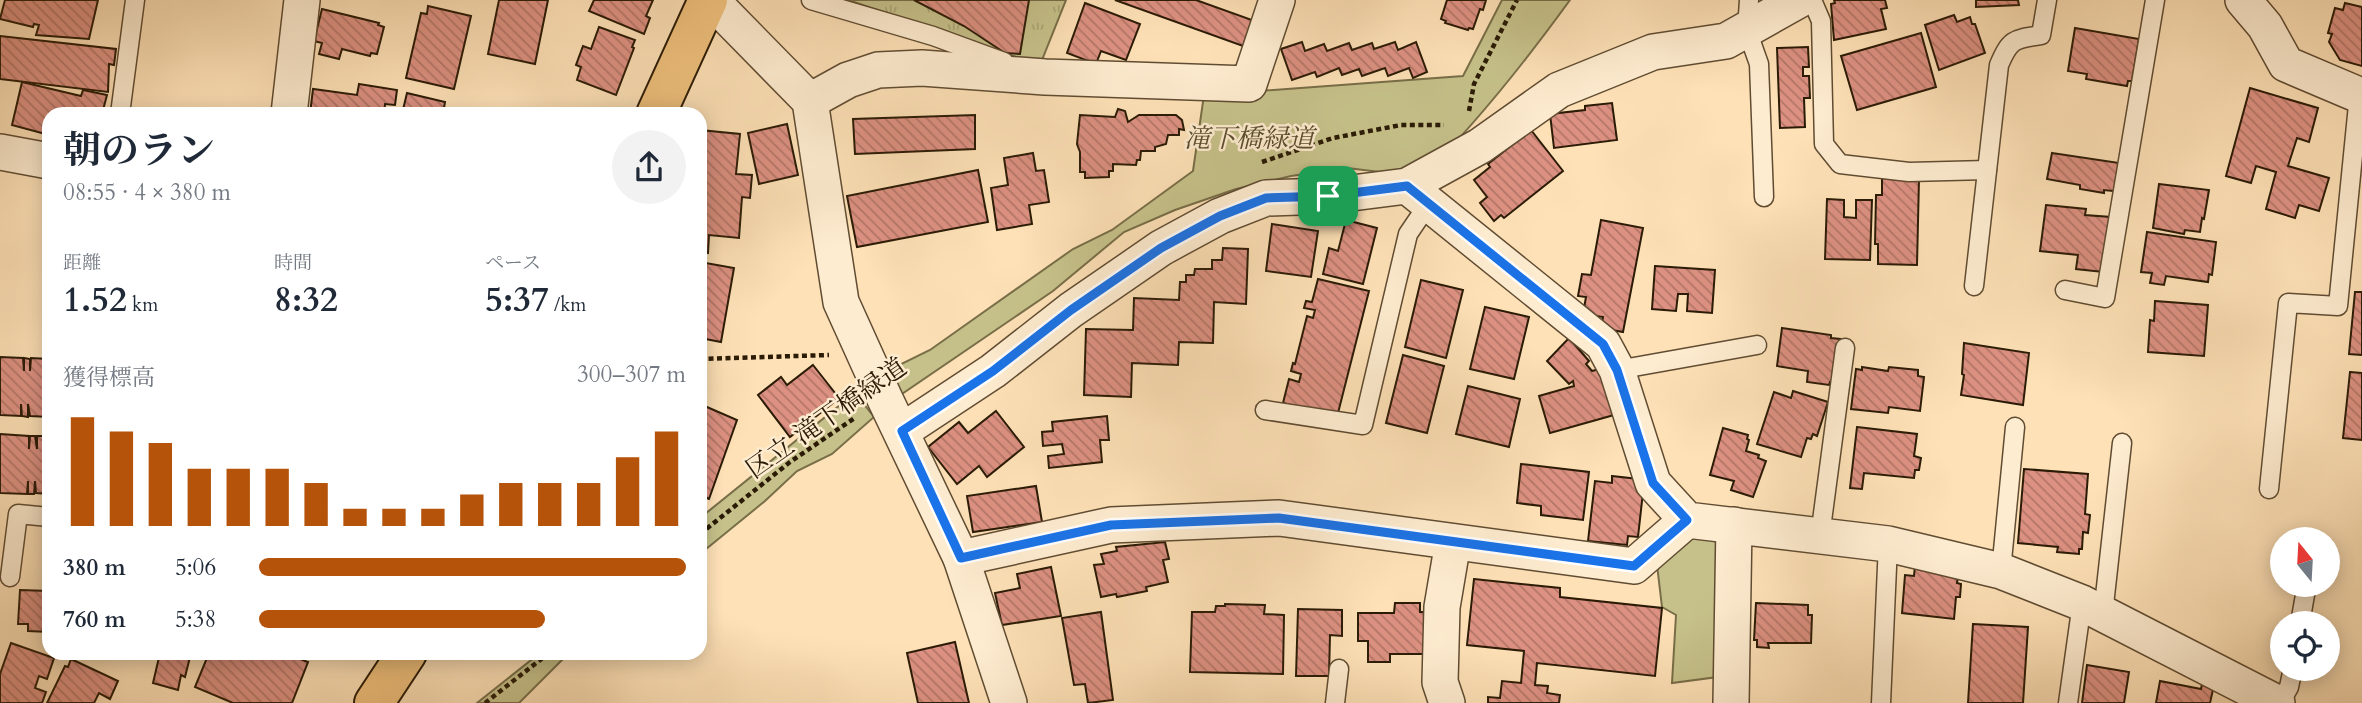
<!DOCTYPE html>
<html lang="ja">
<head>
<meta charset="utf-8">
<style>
	:root { --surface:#fff; --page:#f2f2f3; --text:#1f2937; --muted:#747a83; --accent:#b45309 }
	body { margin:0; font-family:Cardo,"Noto Serif JP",serif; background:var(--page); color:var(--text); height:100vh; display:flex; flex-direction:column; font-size:26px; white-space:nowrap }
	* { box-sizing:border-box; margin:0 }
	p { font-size:23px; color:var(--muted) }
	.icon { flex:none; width:38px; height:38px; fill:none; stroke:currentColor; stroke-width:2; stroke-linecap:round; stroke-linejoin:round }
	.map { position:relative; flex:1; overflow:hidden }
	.drawer { position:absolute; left:42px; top:107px; width:665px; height:553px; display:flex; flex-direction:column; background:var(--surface); border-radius:21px; box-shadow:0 4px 18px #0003 }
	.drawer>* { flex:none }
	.needle { width:46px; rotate:342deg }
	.buttons { position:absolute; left:2270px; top:527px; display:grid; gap:14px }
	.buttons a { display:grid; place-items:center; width:70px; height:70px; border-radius:50%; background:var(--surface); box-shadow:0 4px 18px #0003; font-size:35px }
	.pin { position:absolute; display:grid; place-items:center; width:60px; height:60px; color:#fff; margin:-30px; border-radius:14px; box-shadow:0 4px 10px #0006 }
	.round { display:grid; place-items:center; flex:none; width:74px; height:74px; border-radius:37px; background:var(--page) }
	.headline { display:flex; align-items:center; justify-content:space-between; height:119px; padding:0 21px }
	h1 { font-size:38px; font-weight:700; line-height:52px }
	.metrics { display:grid; grid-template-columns:repeat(3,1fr); gap:10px; height:119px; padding:7px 21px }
	.metrics div { display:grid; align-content:center }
	.metrics b { font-size:35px; font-weight:700 }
	.metrics small { font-size:19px; font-weight:400 }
	.metrics p { font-size:19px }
	.chart { height:196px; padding:14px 21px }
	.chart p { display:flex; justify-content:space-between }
	.chart svg { width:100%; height:126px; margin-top:7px; stroke:var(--accent); stroke-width:6 }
	ul { padding:0 21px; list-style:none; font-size:23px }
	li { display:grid; grid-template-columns:112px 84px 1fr; align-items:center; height:52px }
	li i { height:18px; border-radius:9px; background:var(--accent) }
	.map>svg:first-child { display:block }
	.grass { fill:url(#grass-tufts); stroke:#786e48; stroke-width:2 }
	.green { fill:#c6c18a; stroke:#786e48; stroke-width:2 }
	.building { fill:url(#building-back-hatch); stroke:#2b1b06; stroke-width:2 }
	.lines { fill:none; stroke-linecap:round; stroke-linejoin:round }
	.lane-casing { stroke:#604c32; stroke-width:21 }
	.street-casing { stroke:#604c32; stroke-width:38 }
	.primary-casing { stroke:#2b1b06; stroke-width:42 }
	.path { stroke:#2b1b06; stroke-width:4.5; stroke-dasharray:5 3.5; stroke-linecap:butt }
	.lane { stroke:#feecd0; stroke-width:18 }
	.street { stroke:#feecd0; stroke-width:35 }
	.primary { stroke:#efc07c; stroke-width:38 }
	.route-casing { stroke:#fff; stroke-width:14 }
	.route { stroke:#1a73e8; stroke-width:9 }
	.labels { text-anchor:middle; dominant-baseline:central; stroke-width:5; stroke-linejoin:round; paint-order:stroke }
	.park-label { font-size:26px; font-style:italic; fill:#5a4d2e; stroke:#feecd0 }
	.street-label { font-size:26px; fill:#2b1b06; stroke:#feecd0 }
</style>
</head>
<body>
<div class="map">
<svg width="2362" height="703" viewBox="0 0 2362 703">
	<defs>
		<pattern id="grass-tufts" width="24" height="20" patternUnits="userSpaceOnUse" patternTransform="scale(1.75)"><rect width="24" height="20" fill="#c6c18a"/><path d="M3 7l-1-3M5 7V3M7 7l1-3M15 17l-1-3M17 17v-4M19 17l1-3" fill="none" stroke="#aaa576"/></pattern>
		<pattern id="building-back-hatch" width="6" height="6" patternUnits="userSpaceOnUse" patternTransform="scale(1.75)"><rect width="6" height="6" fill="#dd9182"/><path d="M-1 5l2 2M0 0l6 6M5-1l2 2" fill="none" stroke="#b37668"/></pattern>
	</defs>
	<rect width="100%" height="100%" fill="#fee1b7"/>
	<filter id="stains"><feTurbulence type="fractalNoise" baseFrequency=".00286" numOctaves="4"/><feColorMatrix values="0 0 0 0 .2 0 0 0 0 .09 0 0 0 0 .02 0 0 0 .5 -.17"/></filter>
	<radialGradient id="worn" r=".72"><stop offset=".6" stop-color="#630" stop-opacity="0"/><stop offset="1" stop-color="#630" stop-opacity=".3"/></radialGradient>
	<!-- grass -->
	<path class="grass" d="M848,0H1066L1040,65Z"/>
	<!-- green -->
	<g class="green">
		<path d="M1502,0H1570C1525,62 1477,123 1422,177L1347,168L1291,176L1236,189L1175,210L1124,232L1053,291L893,400L879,375L930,350L1073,249L1112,230L1193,171L1204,95L1463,76Z"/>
		<path d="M855,393L874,417L832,454L797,471L765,501L700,554V518Z"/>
		<path d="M1679,527L1726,540L1725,676L1672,683L1676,615L1662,607L1655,548Z"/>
		<path d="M540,653H569L519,703H477Z"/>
	</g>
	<!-- building -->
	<g class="building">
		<path d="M5,0H98L89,39L36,35L39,25L34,24L33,27L0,19Z"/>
		<path d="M499,0H548L535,64L488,54Z"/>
		<path d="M594,0H653L646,16L650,18L644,34L589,11Z"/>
		<path d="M914,0H1029L1020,54L1005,53L964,26Z"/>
		<path d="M1115,0H1196L1252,20L1243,46Z"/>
		<path d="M1447,0H1486L1483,10L1480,9L1473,29L1469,28L1468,30L1445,23L1446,21L1441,19Z"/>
		<path d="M1834,0H1885L1887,8L1881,9L1886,29L1834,40L1831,4L1835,3Z"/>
		<path d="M1976,0H2018L2019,5L1976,7Z"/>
		<path d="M1085,3L1140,24L1126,60L1101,51L1096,64L1067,53Z"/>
		<path d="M2345,3L2362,7V66L2340,60L2329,42L2332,34L2328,33L2335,8L2343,10Z"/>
		<path d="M428,6L471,16L454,89L406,78L421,13L427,14Z"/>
		<path d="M322,9L379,23L378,25L384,27L377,54L371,53L370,56L342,49L339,59L319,54L322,43L314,41Z"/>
		<path d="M1954,15L1957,22L1970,17L1972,24H1975L1985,53L1939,70L1925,25Z"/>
		<path d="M599,27L635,40L632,47L634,48L616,95L577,80L581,67L576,65L583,46L591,49Z"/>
		<path d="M2075,28L2139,39L2132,81H2128L2127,86L2086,79L2087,74L2068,71Z"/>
		<path d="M1921,33L1936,87L1857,110L1841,56Z"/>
		<path d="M0,36L116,49L114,65L109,64L108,92L0,79Z"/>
		<path d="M1302,42L1305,51L1324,44L1327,51L1349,43L1352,50L1372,43L1374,49L1395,42L1398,50L1416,42L1427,72L1413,78L1409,68L1388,76L1385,68L1362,76L1359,69L1342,75L1339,68L1317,77L1315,72L1292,80L1281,49Z"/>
		<path d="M1808,47L1809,67H1803V76H1809L1810,98H1804L1805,127L1780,128L1777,48Z"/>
		<path d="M22,82L81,96L83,90L107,95L102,114H49V135L12,125Z"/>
		<path d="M359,84L397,90L395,105L385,104L384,114H310L313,89L357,95Z"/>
		<path d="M2250,88L2318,108L2309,142L2297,138L2288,166L2329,178L2319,211L2299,205L2295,218L2266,209L2276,172L2256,166L2251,183L2226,176Z"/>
		<path d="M407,93L445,102L443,114H402Z"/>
		<path d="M1612,103L1617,140L1554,148L1550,114L1585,110V106Z"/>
		<path d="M1118,109L1125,111L1128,122L1139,115H1176L1182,120L1184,130L1179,129V135H1168L1166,144L1155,147V151H1141L1140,160H1137L1136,165L1113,164V171H1109V177L1085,178V172H1080V152L1077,144L1080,115L1115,117Z"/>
		<path d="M975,115V149L855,154L853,119Z"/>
		<path d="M787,124L798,175L759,184L748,133Z"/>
		<path d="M700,130L740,134L736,174L752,175L750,198L742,197L739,238L709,235L708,253L704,252L703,255H700Z"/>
		<path d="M1531,130L1563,171L1504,218L1501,215L1494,221L1480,203L1487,197L1474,180L1490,167L1488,164Z"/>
		<path d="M1033,153L1036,171L1044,170L1049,202L1029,205L1032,224L997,230L991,188L1008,185L1004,158Z"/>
		<path d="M2052,153L2126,164L2122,192L2104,190V193L2080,189V185L2047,179Z"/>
		<path d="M978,170L988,222L857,247L847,196Z"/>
		<path d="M1882,178L1919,179L1917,265L1878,264V244H1875L1876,195H1882Z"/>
		<path d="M2159,184L2209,190L2204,219L2202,218L2200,232L2185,230L2184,234L2153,228Z"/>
		<path d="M1827,199L1844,200V217L1856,218V200H1872L1870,260L1825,259Z"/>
		<path d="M2046,205L2086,209L2085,215L2111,217L2103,272L2076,269L2078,255L2040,251Z"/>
		<path d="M1346,220L1377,228L1363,284L1323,274L1329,248L1338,251Z"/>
		<path d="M1601,220L1643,228L1623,332L1601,328L1603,317L1583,314L1586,297L1578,296L1582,274L1591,275Z"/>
		<path d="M1272,224L1318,231L1311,277L1266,271Z"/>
		<path d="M2147,232L2216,242L2212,275L2209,274L2208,282L2166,276L2164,285L2150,283L2152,273L2141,272Z"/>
		<path d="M1223,248L1248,249L1246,304L1214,302L1213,343L1179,342L1178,365L1132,363L1131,397L1084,395L1086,329L1133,330L1134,298L1179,300L1180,282H1186V275H1194L1195,269H1212V260H1222Z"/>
		<path d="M700,262L734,268L721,342L700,338Z"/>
		<path d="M1655,266L1715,270L1712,313L1687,311L1688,294H1678L1676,311L1652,309Z"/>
		<path d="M1318,279L1369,291L1337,417L1283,403L1289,379L1299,382L1301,374L1291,371L1293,363L1295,364L1307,316L1313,318L1315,310L1304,308L1306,301L1312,302Z"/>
		<path d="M1421,280L1463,290L1446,358L1405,347Z"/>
		<path d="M2355,292H2362V355L2349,354Z"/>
		<path d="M2155,301L2208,305L2204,356L2148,352L2150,320L2154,321Z"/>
		<path d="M1485,307L1529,317L1514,379L1470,369Z"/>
		<path d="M1782,328L1831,335V338L1840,339L1834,382H1830L1829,385L1807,382L1808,371L1777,366Z"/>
		<path d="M1569,338L1589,361L1586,364L1592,371L1599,369L1614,415L1550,433L1539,396L1574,386L1573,381L1569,384L1547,361Z"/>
		<path d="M1964,343L2029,353L2023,405L1961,395L1964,375L1962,374Z"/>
		<path d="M1403,355L1444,366L1427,433L1386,423Z"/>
		<path d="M0,357L23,358L24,371V358L30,359V371L31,358L49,359V417L30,416L28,404V417L22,416L21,404V416L0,415Z"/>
		<path d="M813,365L839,398L790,437L758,395L781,377L787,385Z"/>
		<path d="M1862,367L1888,371L1889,367L1918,370V376L1924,377L1920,411L1889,407L1888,413L1851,409L1856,369L1862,370Z"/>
		<path d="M2350,372L2362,373V440L2343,438Z"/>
		<path d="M1468,386L1520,399L1509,447L1456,434Z"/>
		<path d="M1793,391L1828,402L1817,436L1813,434L1811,439L1807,438L1801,457L1757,444L1774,392L1791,398Z"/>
		<path d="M700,404L737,420L709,499L700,495Z"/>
		<path d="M996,411L1024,447L987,477L979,466L957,484L928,447L959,422L968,433Z"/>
		<path d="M1107,416L1109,440H1100L1102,462L1049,468L1048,456L1064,454L1062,444L1043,446L1042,432L1053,431L1052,422Z"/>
		<path d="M1857,427L1917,434L1914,456L1921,458L1919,470H1915L1914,478L1864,473L1862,489L1850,488Z"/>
		<path d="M1723,428L1748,435L1747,439L1749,440L1746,451L1759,455L1758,458L1766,461L1753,497L1731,490L1734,481L1710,475Z"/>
		<path d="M0,434L29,436V449L30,436H35L37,449V436H49V494L36,493L35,481L34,494H28V481L27,494L0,493Z"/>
		<path d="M1521,464L1589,472L1583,520L1541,515V506L1517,503Z"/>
		<path d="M2024,469L2088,474L2085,514L2090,515L2088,533L2083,532L2082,549H2079V554L2057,552L2058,547L2018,543Z"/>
		<path d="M1612,476L1638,479L1637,491L1643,492L1638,537L1628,536L1627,545L1588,541L1595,481L1612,483Z"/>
		<path d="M1036,486L1042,522L973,532L967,496Z"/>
		<path d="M1165,542L1169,559L1163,560L1168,582L1146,587L1147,591L1117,597L1116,594L1101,597L1094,565L1104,564L1101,554L1117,551L1116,547Z"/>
		<path d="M1915,565L1959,570L1957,583L1961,584L1960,597H1956L1954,619L1902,613L1905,575L1914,576Z"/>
		<path d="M1051,567L1061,616L1002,625L995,593L1020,588L1017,574Z"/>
		<path d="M1474,579L1560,588V597L1662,608L1655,676L1537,663L1535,685L1548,686L1547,693L1560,695L1559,703H1488V697L1500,698L1502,681L1521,683L1524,651L1467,645Z"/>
		<path d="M20,590L49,591V632L28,631V624H18Z"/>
		<path d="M1395,603H1420V612H1427V654H1390V662H1368V641H1358V613H1394Z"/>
		<path d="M1756,603L1808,605V615H1812L1811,643H1768L1769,648L1757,647V640H1754Z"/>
		<path d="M1225,604L1265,605L1264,614L1284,615L1283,674L1190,672L1192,612H1215L1216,606H1225Z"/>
		<path d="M1298,609L1342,610V636L1330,635L1329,676H1296Z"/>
		<path d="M1101,612L1113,700L1088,703L1085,684L1074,685L1062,618Z"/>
		<path d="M1973,624L2028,627L2023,703H1968Z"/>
		<path d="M955,642L969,703H918L907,653Z"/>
		<path d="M11,643L54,658L47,679L39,676L35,688L46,692L42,703H0V674Z"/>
		<path d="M160,653H191L185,677L181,675L178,690L153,683Z"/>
		<path d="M209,653H285L308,662L292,703H233L195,687Z"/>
		<path d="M71,659L118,681L110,699L99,693L94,703H47L65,666L68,667Z"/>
		<path d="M2087,665L2129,672L2124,703H2082Z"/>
		<path d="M2203,679L2214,685L2210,703H2156L2160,681L2201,689Z"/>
	</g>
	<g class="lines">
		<defs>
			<g id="lane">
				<path d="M811,0L933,36L1004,62"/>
				<path d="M1749,0L1747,30L1759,64L1764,197"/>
				<path d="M1812,0L1821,21L1824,144L1840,164L1909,172L1987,170"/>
				<path d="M120,114L135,0"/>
				<path d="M1974,286L1999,65C2010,39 2014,39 2041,35L2047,0"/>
				<path d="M2065,290L2105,298L2155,0"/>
				<path d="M1617,370L1757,345"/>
				<path d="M1265,410L1363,425L1408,234L1429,203"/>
				<path d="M2269,489L2288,303L2338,306L2359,95"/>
				<path d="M1820,536L1845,348"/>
				<path d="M2001,571L2015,427"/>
				<path d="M10,577L18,514L49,517"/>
				<path d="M2103,614L2122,443"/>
				<path d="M2300,623L2307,584"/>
				<path d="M1335,703L1339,669"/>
				<path d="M1881,703L1888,544"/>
				<path d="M2068,703L2082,603"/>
				<path d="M2280,703L2289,687L2293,668"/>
			</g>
			<g id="street">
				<path d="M711,0L810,101L841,302L884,397L961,558L1009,703"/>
				<path d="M2243,0L2265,26L2286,64L2359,95H2362"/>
				<path d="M810,101L848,80L878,70L922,68L1045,77L1249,84L1277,0"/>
				<path d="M289,114L302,0"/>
				<path d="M0,152L49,161"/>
				<path d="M1407,186L1603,344L1617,370L1653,483L1687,520L1888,544L2001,571L2082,603L2277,703"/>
				<path d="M902,431L993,371L1071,310L1161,248L1220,216L1266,198L1328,196L1407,186L1480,146L1559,90L1653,52L1726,41L1799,0"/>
				<path d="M961,558L1111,525L1279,518L1634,566L1687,520"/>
				<path d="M1447,703L1440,682L1442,607L1453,542"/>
				<path d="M1731,703L1734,525"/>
			</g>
			<g id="primary">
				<path d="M656,114L708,0"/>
				<path d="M374,703L407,653"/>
			</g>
		</defs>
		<!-- lane casing -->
		<use href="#lane" class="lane-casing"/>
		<!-- street casing -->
		<use href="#street" class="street-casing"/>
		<!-- primary casing -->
		<use href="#primary" class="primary-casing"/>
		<!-- path -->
		<g class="path">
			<path d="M1469,111L1474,84L1517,0"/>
			<path d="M1262,162L1333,138L1401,125H1444"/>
			<path d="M700,359L829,355"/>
			<path d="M700,534L790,462L856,417"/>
			<path d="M485,703L549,653"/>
		</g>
		<!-- lane -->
		<use href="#lane" class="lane"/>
		<!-- street -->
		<use href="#street" class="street"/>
		<!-- primary -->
		<use href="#primary" class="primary"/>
	</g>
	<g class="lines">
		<defs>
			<path id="route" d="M1407,186L1603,344L1617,370L1653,483L1687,520L1634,566L1279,518L1111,525L961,558L902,431L993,371L1071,310L1161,248L1220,216L1266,198L1328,196Z"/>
		</defs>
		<!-- route casing -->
		<use href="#route" class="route-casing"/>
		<!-- route -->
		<use href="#route" class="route"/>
	</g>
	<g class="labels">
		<!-- park labels -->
		<g class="park-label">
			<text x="1249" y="138">滝下橋緑道</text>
		</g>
		<!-- street labels -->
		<g class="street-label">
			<text transform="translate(826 418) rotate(-35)">区立 滝下橋緑道</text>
		</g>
	</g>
	<rect width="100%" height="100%" filter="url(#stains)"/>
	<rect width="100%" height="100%" fill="url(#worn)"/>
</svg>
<div class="buttons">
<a><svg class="needle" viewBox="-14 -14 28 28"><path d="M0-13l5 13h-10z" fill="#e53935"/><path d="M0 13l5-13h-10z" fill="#747a83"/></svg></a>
<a><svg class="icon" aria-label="locate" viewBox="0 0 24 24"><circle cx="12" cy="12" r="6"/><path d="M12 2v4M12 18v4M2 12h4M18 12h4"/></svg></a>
</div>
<div class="pin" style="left:1328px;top:196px;background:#1e9e55"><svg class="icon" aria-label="arrive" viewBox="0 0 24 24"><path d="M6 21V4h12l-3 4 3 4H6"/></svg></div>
<section class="drawer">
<div class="headline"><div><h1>朝のラン</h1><p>08:55 · 4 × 380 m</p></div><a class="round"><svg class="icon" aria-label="share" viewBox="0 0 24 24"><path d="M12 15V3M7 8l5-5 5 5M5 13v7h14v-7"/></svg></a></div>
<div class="metrics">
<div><p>距離</p><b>1.52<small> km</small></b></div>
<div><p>時間</p><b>8:32</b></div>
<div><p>ペース</p><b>5:37<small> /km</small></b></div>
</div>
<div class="chart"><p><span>獲得標高</span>300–307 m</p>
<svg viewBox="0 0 160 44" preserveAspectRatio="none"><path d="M5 44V6M15 44V11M25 44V15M35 44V24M45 44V24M55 44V24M65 44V29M75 44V38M85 44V38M95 44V38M105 44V33M115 44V29M125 44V29M135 44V29M145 44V20M155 44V11"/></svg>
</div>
<ul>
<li><b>380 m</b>5:06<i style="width:100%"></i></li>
<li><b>760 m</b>5:38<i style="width:67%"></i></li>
</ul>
</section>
</div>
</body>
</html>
